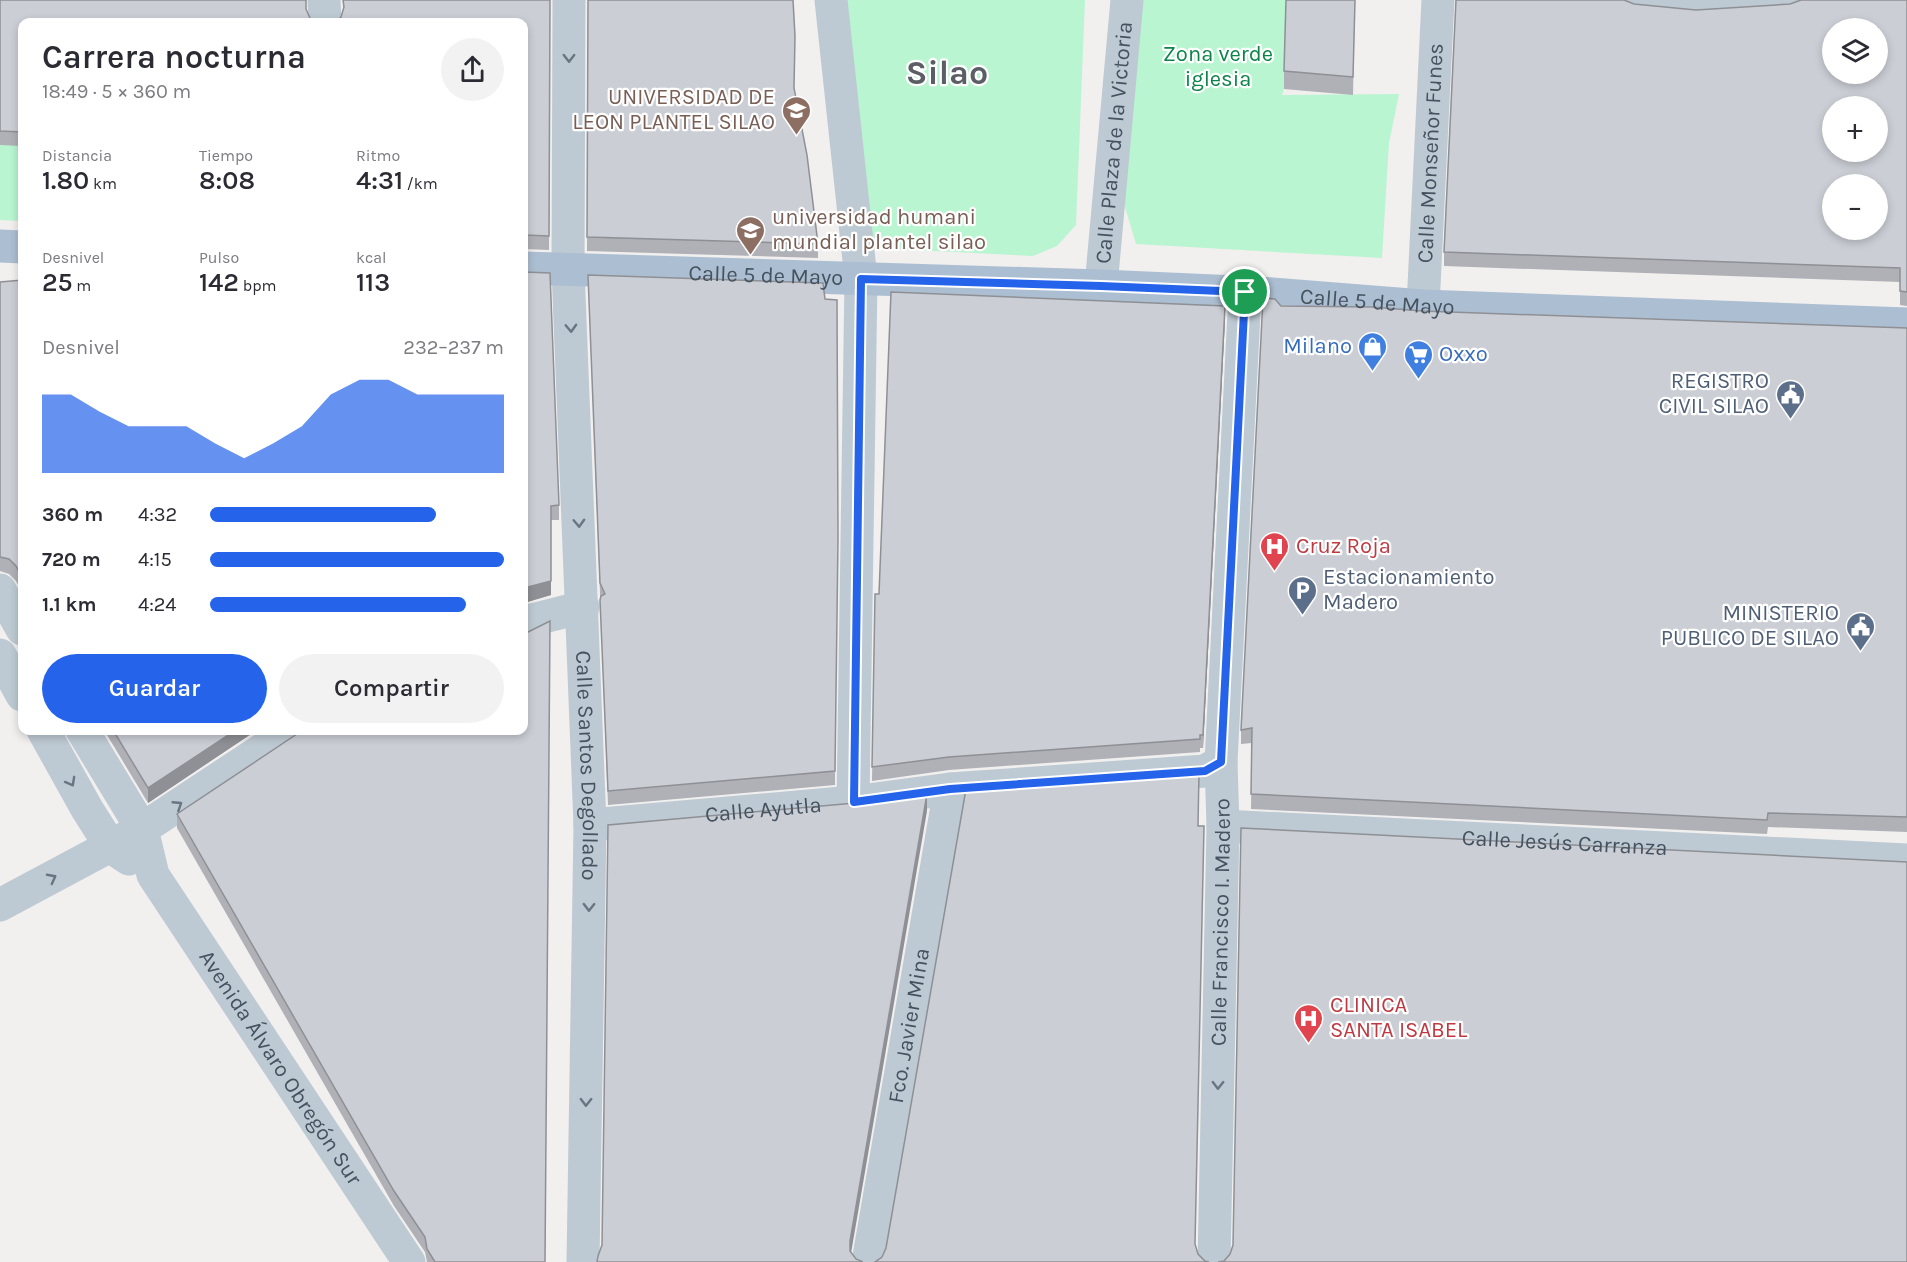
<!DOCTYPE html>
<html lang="es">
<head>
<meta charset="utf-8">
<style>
	:root { --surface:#fff; --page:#f2f2f3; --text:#2b2b33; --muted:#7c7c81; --accent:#2563eb }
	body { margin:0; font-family:Karla,sans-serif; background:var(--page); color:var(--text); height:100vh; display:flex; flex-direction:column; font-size:22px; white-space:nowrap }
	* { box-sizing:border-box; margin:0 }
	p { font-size:20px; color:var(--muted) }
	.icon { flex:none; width:33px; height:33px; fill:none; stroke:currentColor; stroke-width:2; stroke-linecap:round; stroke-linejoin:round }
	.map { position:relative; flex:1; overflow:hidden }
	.drawer { position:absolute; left:18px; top:18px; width:510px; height:717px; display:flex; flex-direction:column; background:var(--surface); border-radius:12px; box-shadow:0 3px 9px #0003 }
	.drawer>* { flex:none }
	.buttons { position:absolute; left:1822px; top:18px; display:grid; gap:12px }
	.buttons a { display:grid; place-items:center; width:66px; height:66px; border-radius:50%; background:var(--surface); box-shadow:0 3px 9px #0003; font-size:30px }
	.pin { position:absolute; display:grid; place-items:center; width:51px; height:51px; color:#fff; margin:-26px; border:3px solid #fff; border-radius:50%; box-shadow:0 2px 6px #0007 }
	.round { display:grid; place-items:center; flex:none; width:63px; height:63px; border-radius:32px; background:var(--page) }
	.overview { display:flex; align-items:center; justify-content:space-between; height:102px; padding:0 24px }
	h1 { font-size:33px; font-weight:600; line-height:45px }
	.metrics { display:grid; grid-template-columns:repeat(3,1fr); gap:9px; height:102px; padding:6px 24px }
	.metrics div { display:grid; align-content:center }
	.metrics b { font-size:26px; font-weight:600 }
	.metrics small { font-size:16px; font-weight:400 }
	.metrics p { font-size:16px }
	.chart { height:168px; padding:12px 24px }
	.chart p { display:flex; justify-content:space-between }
	.chart svg { width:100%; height:108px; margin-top:6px; fill:var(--accent); opacity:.7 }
	.cta { display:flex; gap:12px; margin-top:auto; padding:12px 24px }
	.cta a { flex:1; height:69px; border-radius:36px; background:var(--accent); color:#fff; font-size:24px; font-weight:600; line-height:69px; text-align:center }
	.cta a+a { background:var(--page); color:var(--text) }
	ul { padding:0 24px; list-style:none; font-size:20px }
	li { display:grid; grid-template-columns:96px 72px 1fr; align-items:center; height:45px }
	li i { height:15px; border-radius:8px; background:var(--accent) }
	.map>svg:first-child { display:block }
	.green { fill:#b9f5d1 }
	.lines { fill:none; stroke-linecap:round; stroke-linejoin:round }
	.minor { stroke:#becad3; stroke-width:33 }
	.major { stroke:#acbed1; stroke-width:33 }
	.wall { fill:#afb1b7 }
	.shaded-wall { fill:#8e9095 }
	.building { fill:#cbced5; stroke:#8e9095; stroke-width:1.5; fill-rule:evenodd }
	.oneway { stroke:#697682 }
	.route-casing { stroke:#fff; stroke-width:12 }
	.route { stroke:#2563eb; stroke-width:8 }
	.labels { text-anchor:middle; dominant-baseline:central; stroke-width:4.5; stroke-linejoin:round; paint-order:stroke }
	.park-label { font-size:22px; fill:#0c844a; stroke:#fff }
	.education-label { font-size:22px; fill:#785e54; stroke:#fff; text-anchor:end }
	.street-label { font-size:22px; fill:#45525f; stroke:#fff }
	.shop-label { font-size:22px; fill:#366cbe; stroke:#fff; text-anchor:end }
	.service-label { font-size:22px; fill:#4e5e75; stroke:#fff; text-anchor:end }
	.health-label { font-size:22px; fill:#be3a42; stroke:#fff; text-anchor:start }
	.town-label { font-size:34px; font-weight:bold; fill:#5b5f65; stroke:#fff }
</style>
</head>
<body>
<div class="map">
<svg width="1907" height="1262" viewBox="0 0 1907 1262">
	<rect width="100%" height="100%" fill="#f2efef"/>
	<!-- green -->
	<g class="green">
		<path d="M839,0H1085L1076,225L1057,246L1033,256L896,249L872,237Z"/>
		<path d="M1142,0H1286L1284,89L1282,95L1399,94L1389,143L1382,258L1136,244L1122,197Z"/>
		<path d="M0,145H22V221L0,220Z"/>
	</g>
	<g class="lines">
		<!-- minor -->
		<g class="minor">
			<path d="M324,0L325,22"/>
			<path id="s1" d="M569,0L568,270L590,825L583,1262"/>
			<path d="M831,0L861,279L853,802"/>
			<path d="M1636,0L1695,5L1789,0"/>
			<path id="s2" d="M1101,286L1127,0"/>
			<path id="s3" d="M1423,306L1438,0"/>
			<path d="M0,590L22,629"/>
			<path d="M524,622L583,607"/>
			<path d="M0,655L22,695"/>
			<path d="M43,730L87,809L111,847L129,859"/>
			<path id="s4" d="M82,730L142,829L153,875L409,1262"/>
			<path id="s5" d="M590,825L853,802L950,789L1205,771L1221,762"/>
			<path id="s6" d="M1223,826L1907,860"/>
			<path d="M0,905L142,829L292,730"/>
			<path id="s7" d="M868,1262L950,789"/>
			<path id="s8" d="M1214,1262L1223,826L1221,762L1245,293"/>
		</g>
		<!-- major -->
		<g class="major">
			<path d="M0,246L22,247"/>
			<path id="s9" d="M524,268L1101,286L1260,293L1423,306L1907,324"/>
		</g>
	</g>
	<!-- wall -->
	<g class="wall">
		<path d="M0,0L22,22V146L0,145Z"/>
		<path d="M343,0H550L549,250L524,249L341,17L343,9Z"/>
		<path d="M588,0L794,90L818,244V258L587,251Z"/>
		<path d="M1355,0L1353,95L1284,89V71Z"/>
		<path d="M1907,0V306L1900,305V282L1444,266V252L1625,1L1634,4L1696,10L1790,4L1800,1Z"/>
		<path d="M524,272L559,505V520H551V595L524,603Z"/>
		<path d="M588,275L837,300L835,785L608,805Z"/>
		<path d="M22,280V592L16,581L9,574L0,571V282Z"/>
		<path d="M1281,306L1907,328V832L1768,827L1767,834L1251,809L1252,743L1241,744V730Z"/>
		<path d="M1225,319L1203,748H1200V752L949,770L872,781L875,594H879Z"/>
		<path d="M104,730H257L148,803Z"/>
		<path d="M177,814L545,1262H427L425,1252L394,1206L177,828Z"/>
	</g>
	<!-- shaded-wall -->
	<g class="shaded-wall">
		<rect x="524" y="235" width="1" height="14"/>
		<path d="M1225,306V319L1203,748V735Z"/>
		<path d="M551,506V595L524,603V588Z"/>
		<path d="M236,730H257L148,803V788Z"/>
		<path d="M927,794V811L850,1259V1241Z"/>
	</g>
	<!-- building -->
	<g class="building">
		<path d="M0,0H306V9L310,18L315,22H22V132L0,131Z"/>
		<path d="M343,0H550L549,236L524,235V22H336L341,17L344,7Z"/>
		<path d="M588,0H793L795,36L794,88L807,155L818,244L587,237Z"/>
		<path d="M1286,0H1355L1353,77L1284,71Z"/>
		<path d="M1456,0H1624L1634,4L1696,10L1790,4L1801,0H1907V292L1900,291V268L1444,252ZM1833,28H1878V74H1833ZM1833,106H1878V152H1833ZM1833,184H1878V230H1833Z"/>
		<path d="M524,272L550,273L559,505L551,506V581L524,588Z"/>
		<path d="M588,275L823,283L825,299L837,300L838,538L835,771L608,791L600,600L601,596L605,594L600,583Z"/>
		<path d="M22,280V577L16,566L9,559L0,557V282Z"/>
		<path d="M891,292L1225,306L1203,735H1200V739L949,757L872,767L875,594H879Z"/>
		<path d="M1263,298L1275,299L1281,306L1372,307L1422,311L1907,328V817L1768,813L1767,820L1251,794L1252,728L1241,730Z"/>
		<path d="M550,621L545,1262H435L427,1249L425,1237L394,1191L177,814L303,730H524V634Z"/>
		<path d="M113,730H236L148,788Z"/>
		<path d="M1199,773L1198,826H1204L1195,1244L1198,1254L1205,1261L1209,1262H875L882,1257L886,1248L966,789Z"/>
		<path d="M927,794L850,1241V1251L856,1259L863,1262H597L598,1256L602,1245L608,825L855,803Z"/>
		<path d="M1241,828L1907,862V1262H1218L1224,1261L1230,1254L1233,1245Z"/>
	</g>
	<!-- one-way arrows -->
	<defs><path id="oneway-chevron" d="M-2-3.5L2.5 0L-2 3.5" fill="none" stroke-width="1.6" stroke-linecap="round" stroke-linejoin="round" transform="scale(1.5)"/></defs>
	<g class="oneway">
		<use href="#oneway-chevron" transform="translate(569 58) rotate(90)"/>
		<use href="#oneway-chevron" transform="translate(571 328) rotate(88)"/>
		<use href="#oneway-chevron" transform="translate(579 523) rotate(88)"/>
		<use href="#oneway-chevron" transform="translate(71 782) rotate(61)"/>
		<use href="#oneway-chevron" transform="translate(178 805) rotate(-33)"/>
		<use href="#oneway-chevron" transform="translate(52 878) rotate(-28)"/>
		<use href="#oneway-chevron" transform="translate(589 907) rotate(91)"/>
		<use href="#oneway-chevron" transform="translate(1218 1085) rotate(91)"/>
		<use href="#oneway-chevron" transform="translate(586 1102) rotate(91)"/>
	</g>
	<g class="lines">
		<defs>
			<path id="route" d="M861,279L1101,286L1245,292L1221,762L1205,771L950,789L854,802Z"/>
		</defs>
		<!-- route casing -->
		<use href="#route" class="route-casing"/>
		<!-- route -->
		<use href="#route" class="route"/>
	</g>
	<!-- icons -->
	<defs>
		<symbol id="university-pin" viewBox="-11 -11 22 30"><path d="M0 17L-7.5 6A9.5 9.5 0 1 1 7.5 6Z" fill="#8d6e63" stroke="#fff"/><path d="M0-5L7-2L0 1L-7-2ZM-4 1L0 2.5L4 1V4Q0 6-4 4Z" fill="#fff"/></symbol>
		<symbol id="shop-pin" viewBox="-11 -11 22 30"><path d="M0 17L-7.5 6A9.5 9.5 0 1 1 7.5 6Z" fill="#3f7fe0" stroke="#fff"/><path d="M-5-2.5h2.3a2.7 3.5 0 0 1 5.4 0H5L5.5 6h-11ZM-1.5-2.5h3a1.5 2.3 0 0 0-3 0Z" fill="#fff"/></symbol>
		<symbol id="supermarket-pin" viewBox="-11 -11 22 30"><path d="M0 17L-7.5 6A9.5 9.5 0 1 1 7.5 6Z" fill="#3f7fe0" stroke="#fff"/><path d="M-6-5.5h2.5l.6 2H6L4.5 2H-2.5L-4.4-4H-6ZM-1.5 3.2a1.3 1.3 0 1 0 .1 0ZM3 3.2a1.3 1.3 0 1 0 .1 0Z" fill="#fff"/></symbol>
		<symbol id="civic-pin" viewBox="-11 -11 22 30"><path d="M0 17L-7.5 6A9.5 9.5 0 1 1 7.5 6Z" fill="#5c6f8a" stroke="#fff"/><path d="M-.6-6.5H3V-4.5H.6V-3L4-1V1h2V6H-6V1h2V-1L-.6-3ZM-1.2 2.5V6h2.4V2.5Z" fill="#fff"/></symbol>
		<symbol id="hospital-pin" viewBox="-11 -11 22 30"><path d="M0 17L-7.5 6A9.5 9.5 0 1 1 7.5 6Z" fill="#e0444e" stroke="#fff"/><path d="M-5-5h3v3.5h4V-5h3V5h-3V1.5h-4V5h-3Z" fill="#fff"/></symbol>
		<symbol id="parking-pin" viewBox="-11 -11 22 30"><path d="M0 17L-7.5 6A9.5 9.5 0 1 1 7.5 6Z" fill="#5c6f8a" stroke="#fff"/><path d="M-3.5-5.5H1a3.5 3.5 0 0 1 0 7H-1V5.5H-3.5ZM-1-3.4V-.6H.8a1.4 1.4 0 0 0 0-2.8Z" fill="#fff"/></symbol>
	</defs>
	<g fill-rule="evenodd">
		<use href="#university-pin" x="780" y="94" width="33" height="45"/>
		<use href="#university-pin" x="734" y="214" width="33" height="45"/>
		<use href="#shop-pin" x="1356" y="330" width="33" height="45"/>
		<use href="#supermarket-pin" x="1402" y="338" width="33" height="45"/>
		<use href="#civic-pin" x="1774" y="378" width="33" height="45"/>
		<use href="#hospital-pin" x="1258" y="530" width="33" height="45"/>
		<use href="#parking-pin" x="1286" y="574" width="33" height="45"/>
		<use href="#civic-pin" x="1844" y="610" width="33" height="45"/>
		<use href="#hospital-pin" x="1292" y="1002" width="33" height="45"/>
	</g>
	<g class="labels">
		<!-- park labels -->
		<g class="park-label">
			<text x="1218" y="54">Zona verde<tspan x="1218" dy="25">iglesia</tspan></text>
		</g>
		<!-- education labels -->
		<g class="education-label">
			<text x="775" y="97">UNIVERSIDAD DE<tspan x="775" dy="25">LEON PLANTEL SILAO</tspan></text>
			<text x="772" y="217" text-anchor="start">universidad humani<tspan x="772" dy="25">mundial plantel silao</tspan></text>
		</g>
		<!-- street labels -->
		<g class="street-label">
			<text stroke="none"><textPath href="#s2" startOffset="144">Calle Plaza de la Victoria</textPath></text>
			<text stroke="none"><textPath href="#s3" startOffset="153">Calle Monseñor Funes</textPath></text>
			<text stroke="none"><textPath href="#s9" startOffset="242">Calle 5 de Mayo</textPath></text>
			<text stroke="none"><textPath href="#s9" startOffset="854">Calle 5 de Mayo</textPath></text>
			<text stroke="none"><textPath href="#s1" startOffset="766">Calle Santos Degollado</textPath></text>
			<text stroke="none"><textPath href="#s5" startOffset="174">Calle Ayutla</textPath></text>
			<text stroke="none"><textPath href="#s6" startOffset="342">Calle Jesús Carranza</textPath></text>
			<text stroke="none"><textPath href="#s8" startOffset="340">Calle Francisco I. Madero</textPath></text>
			<text stroke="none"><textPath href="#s7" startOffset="240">Fco. Javier Mina</textPath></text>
			<text stroke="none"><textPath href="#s4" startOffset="394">Avenida Álvaro Obregón Sur</textPath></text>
		</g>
		<!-- shop labels -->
		<g class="shop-label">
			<text x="1352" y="346">Milano</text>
			<text x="1439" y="354" text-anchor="start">Oxxo</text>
		</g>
		<!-- service labels -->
		<g class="service-label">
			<text x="1769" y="381">REGISTRO<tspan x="1769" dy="25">CIVIL SILAO</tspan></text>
			<text x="1323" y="577" text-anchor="start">Estacionamiento<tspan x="1323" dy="25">Madero</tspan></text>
			<text x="1839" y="613">MINISTERIO<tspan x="1839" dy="25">PUBLICO DE SILAO</tspan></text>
		</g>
		<!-- health labels -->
		<g class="health-label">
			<text x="1296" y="546">Cruz Roja</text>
			<text x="1330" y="1005">CLINICA<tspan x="1330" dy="25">SANTA ISABEL</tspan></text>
		</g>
		<!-- town labels -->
		<g class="town-label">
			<text x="947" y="73">Silao</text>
		</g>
	</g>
</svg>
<div class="buttons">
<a><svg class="icon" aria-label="layers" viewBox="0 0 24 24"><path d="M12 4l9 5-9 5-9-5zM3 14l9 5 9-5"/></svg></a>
<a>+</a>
<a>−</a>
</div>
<div class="pin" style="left:1245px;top:292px;background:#1e9e55"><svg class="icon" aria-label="arrive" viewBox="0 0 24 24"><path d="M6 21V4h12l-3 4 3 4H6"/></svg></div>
<section class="drawer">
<div class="overview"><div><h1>Carrera nocturna</h1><p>18:49 · 5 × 360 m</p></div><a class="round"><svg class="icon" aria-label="share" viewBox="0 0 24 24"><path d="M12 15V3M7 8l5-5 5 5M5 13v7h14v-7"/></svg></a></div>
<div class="metrics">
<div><p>Distancia</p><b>1.80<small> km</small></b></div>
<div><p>Tiempo</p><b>8:08</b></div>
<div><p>Ritmo</p><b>4:31<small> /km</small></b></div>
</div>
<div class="metrics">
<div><p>Desnivel</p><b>25<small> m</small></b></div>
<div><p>Pulso</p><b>142<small> bpm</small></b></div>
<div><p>kcal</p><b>113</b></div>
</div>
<div class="chart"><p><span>Desnivel</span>232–237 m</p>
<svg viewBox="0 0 160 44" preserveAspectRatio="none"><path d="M0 44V12L10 12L20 19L30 25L40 25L50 25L60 32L70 38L80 32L90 25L100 12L110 6L120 6L130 12L140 12L150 12L160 12V44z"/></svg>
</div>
<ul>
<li><b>360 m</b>4:32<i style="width:77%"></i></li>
<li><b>720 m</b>4:15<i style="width:100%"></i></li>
<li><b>1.1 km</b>4:24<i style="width:87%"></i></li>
</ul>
<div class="cta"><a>Guardar</a><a>Compartir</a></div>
</section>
</div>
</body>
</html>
